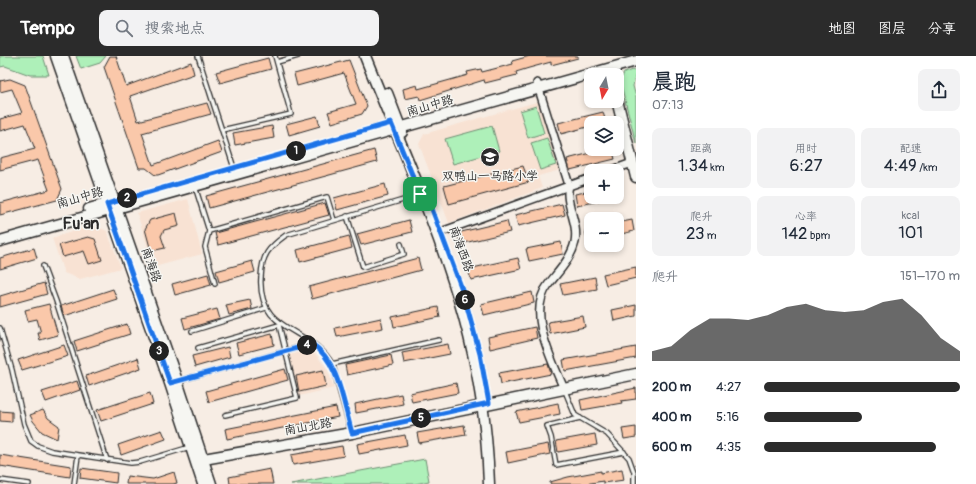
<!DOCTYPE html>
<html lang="zh">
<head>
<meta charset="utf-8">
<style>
	:root { --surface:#fff; --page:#f2f2f3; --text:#1f2937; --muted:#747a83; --accent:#2b2b2b }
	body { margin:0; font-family:Pangolin,"LXGW WenKai TC",sans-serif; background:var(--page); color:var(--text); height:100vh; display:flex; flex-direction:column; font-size:15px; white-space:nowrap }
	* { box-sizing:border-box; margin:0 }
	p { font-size:13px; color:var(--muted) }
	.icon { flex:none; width:22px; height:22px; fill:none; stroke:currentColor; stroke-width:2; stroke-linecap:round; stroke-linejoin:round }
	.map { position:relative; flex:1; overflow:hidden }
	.details { display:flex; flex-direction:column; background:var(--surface); width:340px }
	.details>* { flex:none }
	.needle { width:26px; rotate:190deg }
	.controls { position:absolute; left:584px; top:12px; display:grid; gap:8px }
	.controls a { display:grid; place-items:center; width:40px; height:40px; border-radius:8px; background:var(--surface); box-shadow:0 2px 6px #0003; font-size:20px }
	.pin { position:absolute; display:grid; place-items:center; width:34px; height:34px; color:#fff; margin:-17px; border-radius:8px; box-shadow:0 2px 6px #0006 }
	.km { position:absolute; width:20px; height:20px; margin:-10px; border-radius:50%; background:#222; color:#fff; font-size:11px; line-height:20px; text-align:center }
	.round { display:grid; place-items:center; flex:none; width:42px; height:42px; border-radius:8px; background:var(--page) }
	.head { display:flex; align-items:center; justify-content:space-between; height:68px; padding:0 16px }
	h1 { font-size:22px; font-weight:600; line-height:30px }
	.metrics { display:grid; grid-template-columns:repeat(3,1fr); gap:6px; height:68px; padding:4px 16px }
	.metrics div { display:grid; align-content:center; border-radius:8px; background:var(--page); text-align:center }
	.metrics b { font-size:17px; font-weight:600 }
	.metrics small { font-size:11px; font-weight:400 }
	.metrics p { font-size:11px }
	.chart { height:112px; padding:8px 16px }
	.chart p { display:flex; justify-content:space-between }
	.chart svg { width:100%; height:72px; margin-top:4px; fill:var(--accent); opacity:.7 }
	ul { padding:0 16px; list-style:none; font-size:13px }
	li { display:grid; grid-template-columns:64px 48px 1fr; align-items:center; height:30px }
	li i { height:10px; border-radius:5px; background:var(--accent) }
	header { display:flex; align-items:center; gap:24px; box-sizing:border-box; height:56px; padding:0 20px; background:var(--accent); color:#fff }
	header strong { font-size:19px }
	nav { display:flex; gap:22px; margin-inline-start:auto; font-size:14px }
	.search { width:280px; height:36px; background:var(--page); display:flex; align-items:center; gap:10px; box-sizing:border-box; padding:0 14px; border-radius:8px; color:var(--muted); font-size:15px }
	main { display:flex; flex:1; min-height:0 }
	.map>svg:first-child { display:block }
	.built { fill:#f8e2d3 }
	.green { fill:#aef0b9; stroke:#6c8e72 }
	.building { fill:#fac8aa; stroke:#2b2b2b }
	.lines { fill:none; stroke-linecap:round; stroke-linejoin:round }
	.lane-casing { stroke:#2b2b2b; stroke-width:6 }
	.street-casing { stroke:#2b2b2b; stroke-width:10 }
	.secondary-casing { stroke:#2b2b2b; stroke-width:13 }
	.lane { stroke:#f6f6f2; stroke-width:3.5 }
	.street { stroke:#f6f6f2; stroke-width:7 }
	.secondary { stroke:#f6f6f2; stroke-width:10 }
	.route-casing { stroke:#fff; stroke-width:8 }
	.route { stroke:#1a73e8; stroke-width:5 }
	.labels { text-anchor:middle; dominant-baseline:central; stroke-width:3; stroke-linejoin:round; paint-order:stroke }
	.street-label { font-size:12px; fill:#2b2b2b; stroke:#f6f6f2 }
	.poi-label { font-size:12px; fill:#2b2b2b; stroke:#f6f6f2 }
	.district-label { font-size:16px; font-weight:bold; fill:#2b2b2b; stroke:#f6f6f2 }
</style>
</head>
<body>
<header>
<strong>Tempo</strong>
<div class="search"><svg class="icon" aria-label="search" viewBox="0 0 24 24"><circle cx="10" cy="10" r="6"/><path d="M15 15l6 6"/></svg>搜索地点</div>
<nav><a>地图</a><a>图层</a><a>分享</a></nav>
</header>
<main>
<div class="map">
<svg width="636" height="428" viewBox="0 0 636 428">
	<rect width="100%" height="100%" fill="#f7ede4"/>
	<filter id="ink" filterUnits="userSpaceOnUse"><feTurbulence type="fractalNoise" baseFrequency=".025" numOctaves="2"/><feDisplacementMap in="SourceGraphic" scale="8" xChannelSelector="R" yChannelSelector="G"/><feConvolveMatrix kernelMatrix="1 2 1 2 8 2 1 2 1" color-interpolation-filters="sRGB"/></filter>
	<g filter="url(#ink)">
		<!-- built -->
		<g class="built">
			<path d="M540,45L560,114L538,120L542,132L449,167L419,88L424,78Z"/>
			<path d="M188,143L202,198L154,211L137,157Z"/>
			<path d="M94,169L107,175L121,212L80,223L64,217L52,182Z"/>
			<path d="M308,294L316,299L327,313L334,332L299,340L289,299Z"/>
		</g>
		<!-- green -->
		<g class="green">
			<path d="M0,0H43L49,19H30L5,10L0,11Z"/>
			<path d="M76,0H106L100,7L81,13Z"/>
			<path d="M632,14L636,16L633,30L636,41V87L620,25L624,17Z"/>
			<path d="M536,50L544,77L528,82L520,55Z"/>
			<path d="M492,70L499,95L453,108L445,83Z"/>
			<path d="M547,82L556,109L540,114L531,87Z"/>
			<path d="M425,403L429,425L415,428H291Z"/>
		</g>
		<!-- building -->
		<g class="building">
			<path d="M110,0H116L126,30L191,6L194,18L130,40L138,65L207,47L211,58L142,77L153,109L218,85L222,96L158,119H155L146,112H139L104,11Z"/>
			<path d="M530,0H578V2L551,9V6L529,12L516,16L517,19L485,27L484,24L420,44L419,40L405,43L403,33L417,29L418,33L468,19L467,16L481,13L482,16L513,8L512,5Z"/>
			<path d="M268,2L271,13L220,27L216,16Z"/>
			<path d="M349,4L367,50L362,58L332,67L328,56L356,48L344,17L297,30L294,18Z"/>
			<path d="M10,23L25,29L62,133L57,144L0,159V147L49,134L38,104L0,114V102L35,93L25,68L0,75V63L22,57L12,33L0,36V25Z"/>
			<path d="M603,56L606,67H591V70L561,78L558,67Z"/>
			<path d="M317,60L320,70L289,79L286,68Z"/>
			<path d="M272,70L274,82L235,89L233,77Z"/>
			<path d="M607,93H612L615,103L570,114L567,103Z"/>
			<path d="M374,94L377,106L209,152L206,140Z"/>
			<path d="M523,110L529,126L449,148L444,130Z"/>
			<path d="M385,128L388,140L337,154L334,142Z"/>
			<path d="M591,135V141H606V143L577,150L575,138Z"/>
			<path d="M325,147L329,159L218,189L215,177Z"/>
			<path d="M562,148L565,159L518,170L515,159Z"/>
			<path d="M176,157L179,170L164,174L161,180L165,192L151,195L145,173L150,164Z"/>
			<path d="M409,164L412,176L361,189L357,178Z"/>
			<path d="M632,164L634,175L617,179V167Z"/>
			<path d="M507,165L510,176L460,188L457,177Z"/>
			<path d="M591,173V194H589L585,174Z"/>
			<path d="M349,180L352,192L300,206L297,194Z"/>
			<path d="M88,181L95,183L102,204L89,208L84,195L63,201L59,189Z"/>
			<path d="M561,186L563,198L529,205L526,193Z"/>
			<path d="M34,192L37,202L0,213V202Z"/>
			<path d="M418,202L421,214L312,243L309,231Z"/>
			<path d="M518,202L521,213L471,224L468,213Z"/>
			<path d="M252,205L255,216L219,226L216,215Z"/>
			<path d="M636,211V222L606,229L603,218Z"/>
			<path d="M208,218L211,229L175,239L172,228Z"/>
			<path d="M595,221L597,233L563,239L560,228Z"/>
			<path d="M44,227L47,238L0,251V240Z"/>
			<path d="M113,233L117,243L64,260L61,250Z"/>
			<path d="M532,236L534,247L484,259L481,248Z"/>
			<path d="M250,244L252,253L229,259L226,249Z"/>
			<path d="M49,248L58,279L40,284L38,277H41L37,263L28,265L25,254Z"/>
			<path d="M636,249V260L614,265L612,254Z"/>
			<path d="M438,251L440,261L394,271L392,261Z"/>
			<path d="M217,253L220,263L185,273L182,262Z"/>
			<path d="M583,260L585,271L550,278L548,266Z"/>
			<path d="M381,262L383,272L337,281L335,272Z"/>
			<path d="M127,268L130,278L77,295L74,285Z"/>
			<path d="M535,271L537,282L490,293L488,281Z"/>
			<path d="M272,278L274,289L239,298L236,287Z"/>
			<path d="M448,288L450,298L404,307L402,297Z"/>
			<path d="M64,289L68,300L22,314L18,304Z"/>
			<path d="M228,291L230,301L195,311L192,300Z"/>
			<path d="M636,291V302L565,315L563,304Z"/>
			<path d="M391,299L393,309L347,319L345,309Z"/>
			<path d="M138,302L141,312L89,330L86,320Z"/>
			<path d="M548,308L551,318L501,328L499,317Z"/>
			<path d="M285,313L288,324L209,346L206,335Z"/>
			<path d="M323,314L326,330L299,336L296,320Z"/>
			<path d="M77,325L80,334L46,346L42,336Z"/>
			<path d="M456,327L458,337L412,346L410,337Z"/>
			<path d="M636,332V343L621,345L622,347L582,354L580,344Z"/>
			<path d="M150,337L153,348L101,365L97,354Z"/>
			<path d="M401,338L403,348L356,357L355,348Z"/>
			<path d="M558,347L560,358L519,366L516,356Z"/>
			<path d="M336,351L338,361L227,383L225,373Z"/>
			<path d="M43,354L48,362L59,370L57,383L42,376L33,365L30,359Z"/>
			<path d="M0,355L12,356V366L0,365Z"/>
			<path d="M464,369L466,379L419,387L417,377Z"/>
			<path d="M636,371V381L624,383L622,373Z"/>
			<path d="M162,374L166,383L121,399L118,389Z"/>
			<path d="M595,378L597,389L558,396L556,385Z"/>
			<path d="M405,379L407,389L359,398L357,388Z"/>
			<path d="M548,388L550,398L508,407L506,396Z"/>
			<path d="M342,390L344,400L293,409L291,399Z"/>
			<path d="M0,399L71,410L70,421L0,410Z"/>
			<path d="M81,412L117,417L116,427L80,422Z"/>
			<path d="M270,413L273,428H230L229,421Z"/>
			<path d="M622,413L624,424L603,427V425L585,428H550V426L568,421L601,415V417Z"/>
			<path d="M174,416L177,427L173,428H126L127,420L153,423Z"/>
		</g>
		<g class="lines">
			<defs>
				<g id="lane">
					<path d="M198,0L234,112"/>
					<path d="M277,6L298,0"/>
					<path d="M222,74L291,58L275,0"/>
					<path d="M193,124L209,175"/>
					<path d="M347,160L363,211L404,198L401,188"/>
					<path d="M43,210L56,245L107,404"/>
					<path d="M215,228L205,191L209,175L327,141L334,164"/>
					<path d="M0,272L12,314L24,368L31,385L38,390L52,395L131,407L140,406L190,391"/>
					<path d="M192,275L266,252"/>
					<path d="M198,292L279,269L297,342L225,359"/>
					<path d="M332,308L439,284"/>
					<path d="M178,325L311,288"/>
					<path d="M565,335L575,359L607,378L629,402L634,416V428"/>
					<path d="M580,362L547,370L551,381L556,409L624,396"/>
					<path d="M351,376C347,360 342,344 338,329C336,322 335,314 332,308C312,271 257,278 261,221C262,199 268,192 286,179L420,139"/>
					<path d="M0,424L29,428"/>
					<path d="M74,428L78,400"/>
				</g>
				<g id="street">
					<path d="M537,27L569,129C564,148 579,166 575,186C571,203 558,216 548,229C526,257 553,306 564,333"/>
					<path d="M610,115L632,107"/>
					<path d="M441,176L591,122"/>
				</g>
				<g id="secondary">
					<path d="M56,0L170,327L203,428"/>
					<path d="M63,0L177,325L211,428"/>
					<path d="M365,0C399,86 439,171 464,261C479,315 487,371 489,428"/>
					<path d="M387,37L402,76"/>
					<path d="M617,44L636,121"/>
					<path d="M89,153L131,141"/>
					<path d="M0,185L636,5"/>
					<path d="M198,404L352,377L636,318"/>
				</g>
			</defs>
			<!-- lane casing -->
			<use href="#lane" class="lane-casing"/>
			<!-- street casing -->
			<use href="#street" class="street-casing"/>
			<!-- secondary casing -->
			<use href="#secondary" class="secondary-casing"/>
			<!-- lane -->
			<use href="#lane" class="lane"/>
			<!-- street -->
			<use href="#street" class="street"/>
			<!-- secondary -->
			<use href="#secondary" class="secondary"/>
		</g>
	</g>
	<g class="lines" filter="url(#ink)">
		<defs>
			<path id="route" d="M391,67L420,138L426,137L463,236L480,298L489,347L352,377C343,347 339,305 312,288L170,327L107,148Z"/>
		</defs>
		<!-- route casing -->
		<use href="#route" class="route-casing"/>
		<!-- route -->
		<use href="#route" class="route"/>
	</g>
	<!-- icons -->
	<defs>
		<symbol id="school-disc" viewBox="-11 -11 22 22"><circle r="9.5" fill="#2b2b2b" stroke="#f6f6f2"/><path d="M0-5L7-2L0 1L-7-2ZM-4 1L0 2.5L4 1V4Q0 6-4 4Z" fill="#fff"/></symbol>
	</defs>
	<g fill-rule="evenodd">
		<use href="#school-disc" x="479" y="90" width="22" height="22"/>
	</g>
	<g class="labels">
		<!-- street labels -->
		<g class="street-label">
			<text transform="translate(430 50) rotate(-16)">南山中路</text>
			<text transform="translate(80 142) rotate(-16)">南山中路</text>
			<text transform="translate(461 193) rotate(70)">南海西路</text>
			<text transform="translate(151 209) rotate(71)">南海路</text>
			<text transform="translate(308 371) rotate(-10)">南山北路</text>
		</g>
		<!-- poi labels -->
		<g class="poi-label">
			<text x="490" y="120">双鸭山一马路小学</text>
		</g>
		<!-- district labels -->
		<g class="district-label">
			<text x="81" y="168">Fu'an</text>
		</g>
	</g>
</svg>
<div class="controls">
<a><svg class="needle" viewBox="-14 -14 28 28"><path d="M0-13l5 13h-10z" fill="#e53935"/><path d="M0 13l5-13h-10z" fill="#747a83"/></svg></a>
<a><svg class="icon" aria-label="layers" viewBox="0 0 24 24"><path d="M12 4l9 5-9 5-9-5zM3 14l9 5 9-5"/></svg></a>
<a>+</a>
<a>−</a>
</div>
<div class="pin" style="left:420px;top:138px;background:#1e9e55"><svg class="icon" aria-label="arrive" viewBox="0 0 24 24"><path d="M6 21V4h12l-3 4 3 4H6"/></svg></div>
<b class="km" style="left:296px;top:95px">1</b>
<b class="km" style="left:127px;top:142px">2</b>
<b class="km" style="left:159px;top:295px">3</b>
<b class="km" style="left:307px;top:289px">4</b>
<b class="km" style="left:421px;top:362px">5</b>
<b class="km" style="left:465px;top:244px">6</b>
</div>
<section class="details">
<div class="head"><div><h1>晨跑</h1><p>07:13</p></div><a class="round"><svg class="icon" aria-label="share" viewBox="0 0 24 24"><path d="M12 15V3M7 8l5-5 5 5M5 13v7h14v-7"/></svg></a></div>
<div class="metrics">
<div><p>距离</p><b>1.34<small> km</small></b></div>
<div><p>用时</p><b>6:27</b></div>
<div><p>配速</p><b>4:49<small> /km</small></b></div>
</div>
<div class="metrics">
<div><p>爬升</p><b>23<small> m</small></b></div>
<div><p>心率</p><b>142<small> bpm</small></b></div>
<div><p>kcal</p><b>101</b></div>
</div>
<div class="chart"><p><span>爬升</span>151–170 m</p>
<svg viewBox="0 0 160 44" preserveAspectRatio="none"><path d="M0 44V38L10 35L20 25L30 18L40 18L50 19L60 16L70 11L80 9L90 13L100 14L110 13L120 8L130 6L140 16L150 30L160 38V44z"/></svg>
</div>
<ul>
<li><b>200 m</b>4:27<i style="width:100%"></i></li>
<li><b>400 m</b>5:16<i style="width:50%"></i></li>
<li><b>600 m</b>4:35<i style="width:88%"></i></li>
</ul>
</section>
</main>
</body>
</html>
